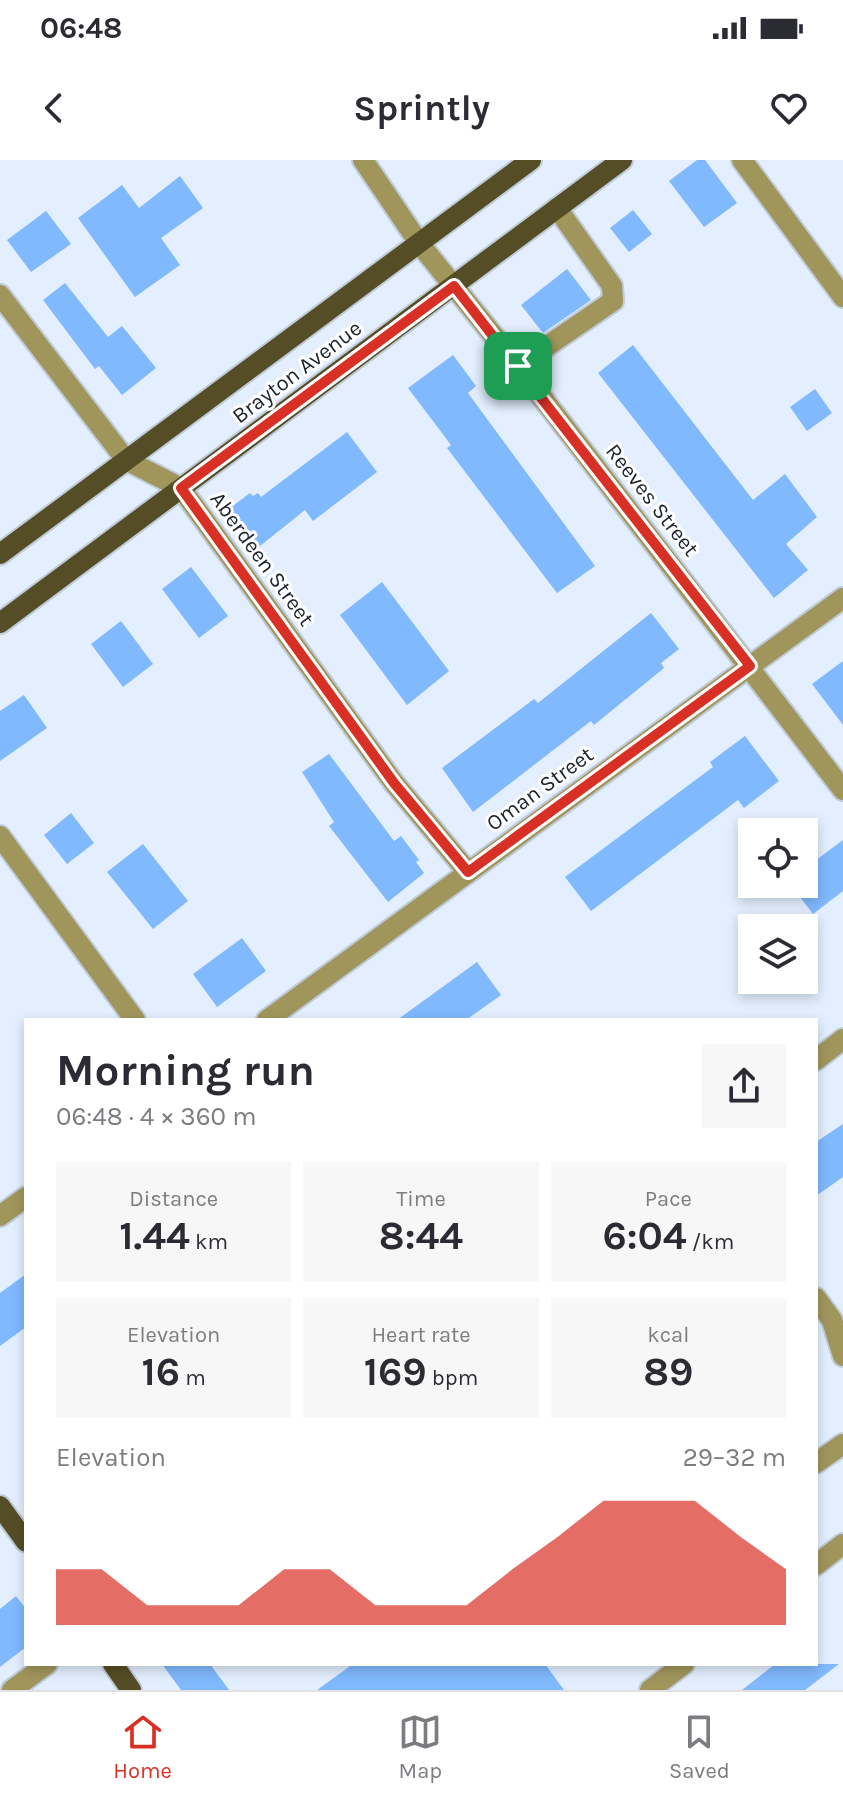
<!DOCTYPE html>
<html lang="en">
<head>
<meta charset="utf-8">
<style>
	:root { --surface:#fff; --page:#f7f7f7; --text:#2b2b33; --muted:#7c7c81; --line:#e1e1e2; --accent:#d93025 }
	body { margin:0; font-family:Karla,sans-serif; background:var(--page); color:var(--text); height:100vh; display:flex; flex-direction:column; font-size:30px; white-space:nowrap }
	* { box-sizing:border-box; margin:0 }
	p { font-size:26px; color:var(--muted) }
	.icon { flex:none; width:44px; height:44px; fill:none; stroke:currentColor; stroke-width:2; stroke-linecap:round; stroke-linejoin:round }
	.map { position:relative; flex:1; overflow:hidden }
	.details { position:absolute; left:24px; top:858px; width:794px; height:648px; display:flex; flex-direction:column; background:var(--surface); border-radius:0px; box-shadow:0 4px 12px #0003 }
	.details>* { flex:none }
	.fabs { position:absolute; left:738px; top:658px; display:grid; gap:16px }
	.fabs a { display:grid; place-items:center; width:80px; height:80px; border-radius:0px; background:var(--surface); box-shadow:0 4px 12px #0003; font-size:40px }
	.pin { position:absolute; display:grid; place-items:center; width:68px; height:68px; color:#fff; margin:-34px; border-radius:16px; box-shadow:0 4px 12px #0006 }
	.round { display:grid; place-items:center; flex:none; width:84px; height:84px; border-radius:0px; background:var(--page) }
	.head { display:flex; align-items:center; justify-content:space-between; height:136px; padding:0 32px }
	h1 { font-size:44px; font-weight:700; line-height:60px }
	.metrics { display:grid; grid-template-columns:repeat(3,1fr); gap:12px; height:136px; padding:8px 32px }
	.metrics div { display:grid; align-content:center; border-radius:0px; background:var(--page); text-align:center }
	.metrics b { font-size:40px; font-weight:700 }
	.metrics small { font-size:22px; font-weight:400 }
	.metrics p { font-size:22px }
	.chart { height:224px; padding:16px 32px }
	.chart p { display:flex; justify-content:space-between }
	.chart svg { width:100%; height:144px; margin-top:8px; fill:var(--accent); opacity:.7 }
	.status { display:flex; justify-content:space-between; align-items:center; height:56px; padding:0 40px; background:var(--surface); direction:ltr }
	.status svg { height:22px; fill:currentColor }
	header { display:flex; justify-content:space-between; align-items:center; height:104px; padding:0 32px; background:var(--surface); font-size:36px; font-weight:700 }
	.menu { display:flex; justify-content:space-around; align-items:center; height:112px; border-top:2px solid var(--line); background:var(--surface); font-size:22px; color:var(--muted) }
	.menu a { display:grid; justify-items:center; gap:4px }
	.menu .active { color:var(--accent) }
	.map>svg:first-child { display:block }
	.building { fill:#80b9fe }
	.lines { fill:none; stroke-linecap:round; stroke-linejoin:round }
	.minor-casing { stroke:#bfcad8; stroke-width:24 }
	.major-casing { stroke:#bfcad8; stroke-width:24 }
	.minor { stroke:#a0965c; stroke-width:20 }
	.major { stroke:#544d25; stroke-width:20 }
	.route-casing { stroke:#fff; stroke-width:16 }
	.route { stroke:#d93025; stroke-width:10 }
	.labels { text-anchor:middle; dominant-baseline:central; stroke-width:6; stroke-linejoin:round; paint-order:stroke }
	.street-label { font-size:22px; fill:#1c232c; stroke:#fff }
</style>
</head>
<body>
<div class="status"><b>06:48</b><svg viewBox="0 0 49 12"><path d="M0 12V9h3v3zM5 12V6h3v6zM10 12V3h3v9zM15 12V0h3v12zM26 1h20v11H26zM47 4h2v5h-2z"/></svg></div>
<header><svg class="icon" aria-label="back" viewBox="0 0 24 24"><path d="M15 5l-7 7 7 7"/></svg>Sprintly<svg class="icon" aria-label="heart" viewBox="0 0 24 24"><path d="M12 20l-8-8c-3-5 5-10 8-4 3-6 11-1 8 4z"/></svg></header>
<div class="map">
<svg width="843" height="1530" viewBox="0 0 843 1530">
	<rect width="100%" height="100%" fill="#e3effe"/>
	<!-- building -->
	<g class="building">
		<path d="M697,0H705L737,43L704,67L669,21Z"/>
		<path d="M180,16L203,48L161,78L180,105L135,137L78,58L122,25L139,48Z"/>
		<path d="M633,50L652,74L629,92L610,68Z"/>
		<path d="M46,51L71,84L31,112L7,80Z"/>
		<path d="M567,109L591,140L543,173L521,145Z"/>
		<path d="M65,123L108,177L122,166L156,208L122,235L99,206L95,209L43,140Z"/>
		<path d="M633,185L753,340L785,314L817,357L786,384L808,410L774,438L598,213Z"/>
		<path d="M453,195L476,226L468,233L595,406L557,433L447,288L451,285L408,228Z"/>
		<path d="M815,229L832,253L807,271L790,247Z"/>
		<path d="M347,272L377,312L313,361L305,350L255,390L225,352L250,333L253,336L258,333L261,337Z"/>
		<path d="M191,407L228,456L199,478L162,429Z"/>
		<path d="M382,422L449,511L407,545L340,455Z"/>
		<path d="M651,453L679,489L661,503L664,508L594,565L591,561L473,652L442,608L534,539L538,543Z"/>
		<path d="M121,461L153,504L123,527L91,484Z"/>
		<path d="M843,501V565L812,524Z"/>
		<path d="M24,535L47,568L0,601V551Z"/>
		<path d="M745,576L779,621L744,648L738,640L591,751L565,717L713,607L710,602Z"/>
		<path d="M329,594L394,681L401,676L419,700L416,702L424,713L388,742L329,666L334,662L302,612Z"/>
		<path d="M71,653L94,683L67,704L44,675Z"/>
		<path d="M843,680V731L813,754L790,724H804V709Z"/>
		<path d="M143,684L188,741L153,769L107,712Z"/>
		<path d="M242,778L266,811L217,847L193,814Z"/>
		<path d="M477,802L501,835L466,860H397Z"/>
		<path d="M843,964V1017L816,1036V982Z"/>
		<path d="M26,1114V1167L0,1186V1133Z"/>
		<path d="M16,1436L26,1449V1487L0,1507V1449Z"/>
		<path d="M162,1504H210L229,1530H181Z"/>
		<path d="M353,1504H545L564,1530H317Z"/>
		<path d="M775,1504H839L805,1530H742Z"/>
	</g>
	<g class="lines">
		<defs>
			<g id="minor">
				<path d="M363,0L419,83L518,206L843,630"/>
				<path d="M742,0L843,137"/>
				<path d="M0,135L126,300L181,328L394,623L468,712"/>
				<path d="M518,206L613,141L612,126L557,48"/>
				<path d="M0,676L135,860"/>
				<path d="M267,860L843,438"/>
				<path d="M816,900L843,879"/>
				<path d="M0,1056L26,1037"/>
				<path d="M816,1138L832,1160L843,1196"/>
				<path d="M816,1303L843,1284"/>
				<path d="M816,1405L843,1384"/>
				<path d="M12,1530L47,1504"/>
				<path d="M650,1530L684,1504"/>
			</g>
			<g id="major">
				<path d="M0,394L531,0"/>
				<path d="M0,463L622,0"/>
				<path d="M0,1346L26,1382"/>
				<path d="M113,1504L131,1530"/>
			</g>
		</defs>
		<!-- minor casing -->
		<use href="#minor" class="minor-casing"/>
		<!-- major casing -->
		<use href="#major" class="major-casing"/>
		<!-- minor -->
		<use href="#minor" class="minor"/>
		<!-- major -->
		<use href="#major" class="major"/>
	</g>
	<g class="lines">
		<defs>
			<path id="route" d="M454,126L750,506L468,712L394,623L181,328Z"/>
		</defs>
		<!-- route casing -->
		<use href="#route" class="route-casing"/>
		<!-- route -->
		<use href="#route" class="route"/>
	</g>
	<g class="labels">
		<!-- street labels -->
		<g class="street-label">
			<text transform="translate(297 212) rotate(-37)">Brayton Avenue</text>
			<text transform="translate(652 340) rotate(52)">Reeves Street</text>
			<text transform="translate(262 399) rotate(54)">Aberdeen Street</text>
			<text transform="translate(540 629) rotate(-36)">Oman Street</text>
		</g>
	</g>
</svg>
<div class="fabs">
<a><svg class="icon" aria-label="locate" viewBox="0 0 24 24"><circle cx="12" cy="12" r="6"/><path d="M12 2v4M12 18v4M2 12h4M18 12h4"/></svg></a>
<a><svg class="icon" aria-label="layers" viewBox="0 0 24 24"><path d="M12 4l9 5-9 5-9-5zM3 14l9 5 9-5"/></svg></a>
</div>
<div class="pin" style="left:518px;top:206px;background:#1e9e55"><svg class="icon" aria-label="arrive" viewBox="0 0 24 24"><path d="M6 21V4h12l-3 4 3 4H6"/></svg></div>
<section class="details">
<div class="head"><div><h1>Morning run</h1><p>06:48 · 4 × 360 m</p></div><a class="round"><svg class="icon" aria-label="share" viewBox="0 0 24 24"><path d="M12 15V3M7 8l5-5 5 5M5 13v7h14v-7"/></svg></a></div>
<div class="metrics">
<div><p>Distance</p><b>1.44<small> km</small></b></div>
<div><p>Time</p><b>8:44</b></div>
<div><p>Pace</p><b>6:04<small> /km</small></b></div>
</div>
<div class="metrics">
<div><p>Elevation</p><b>16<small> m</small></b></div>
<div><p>Heart rate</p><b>169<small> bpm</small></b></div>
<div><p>kcal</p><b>89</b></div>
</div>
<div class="chart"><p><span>Elevation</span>29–32 m</p>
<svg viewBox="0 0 160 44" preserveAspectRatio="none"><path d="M0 44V27L10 27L20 38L30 38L40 38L50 27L60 27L70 38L80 38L90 38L100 27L110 17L120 6L130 6L140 6L150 17L160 27V44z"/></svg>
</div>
</section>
</div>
<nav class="menu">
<a class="active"><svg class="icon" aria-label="home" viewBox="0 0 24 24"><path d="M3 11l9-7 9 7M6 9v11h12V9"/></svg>Home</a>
<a><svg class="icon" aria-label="map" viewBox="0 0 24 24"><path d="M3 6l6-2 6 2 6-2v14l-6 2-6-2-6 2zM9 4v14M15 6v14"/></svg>Map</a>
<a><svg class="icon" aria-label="saved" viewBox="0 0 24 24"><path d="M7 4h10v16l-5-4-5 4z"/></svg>Saved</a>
</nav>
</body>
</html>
